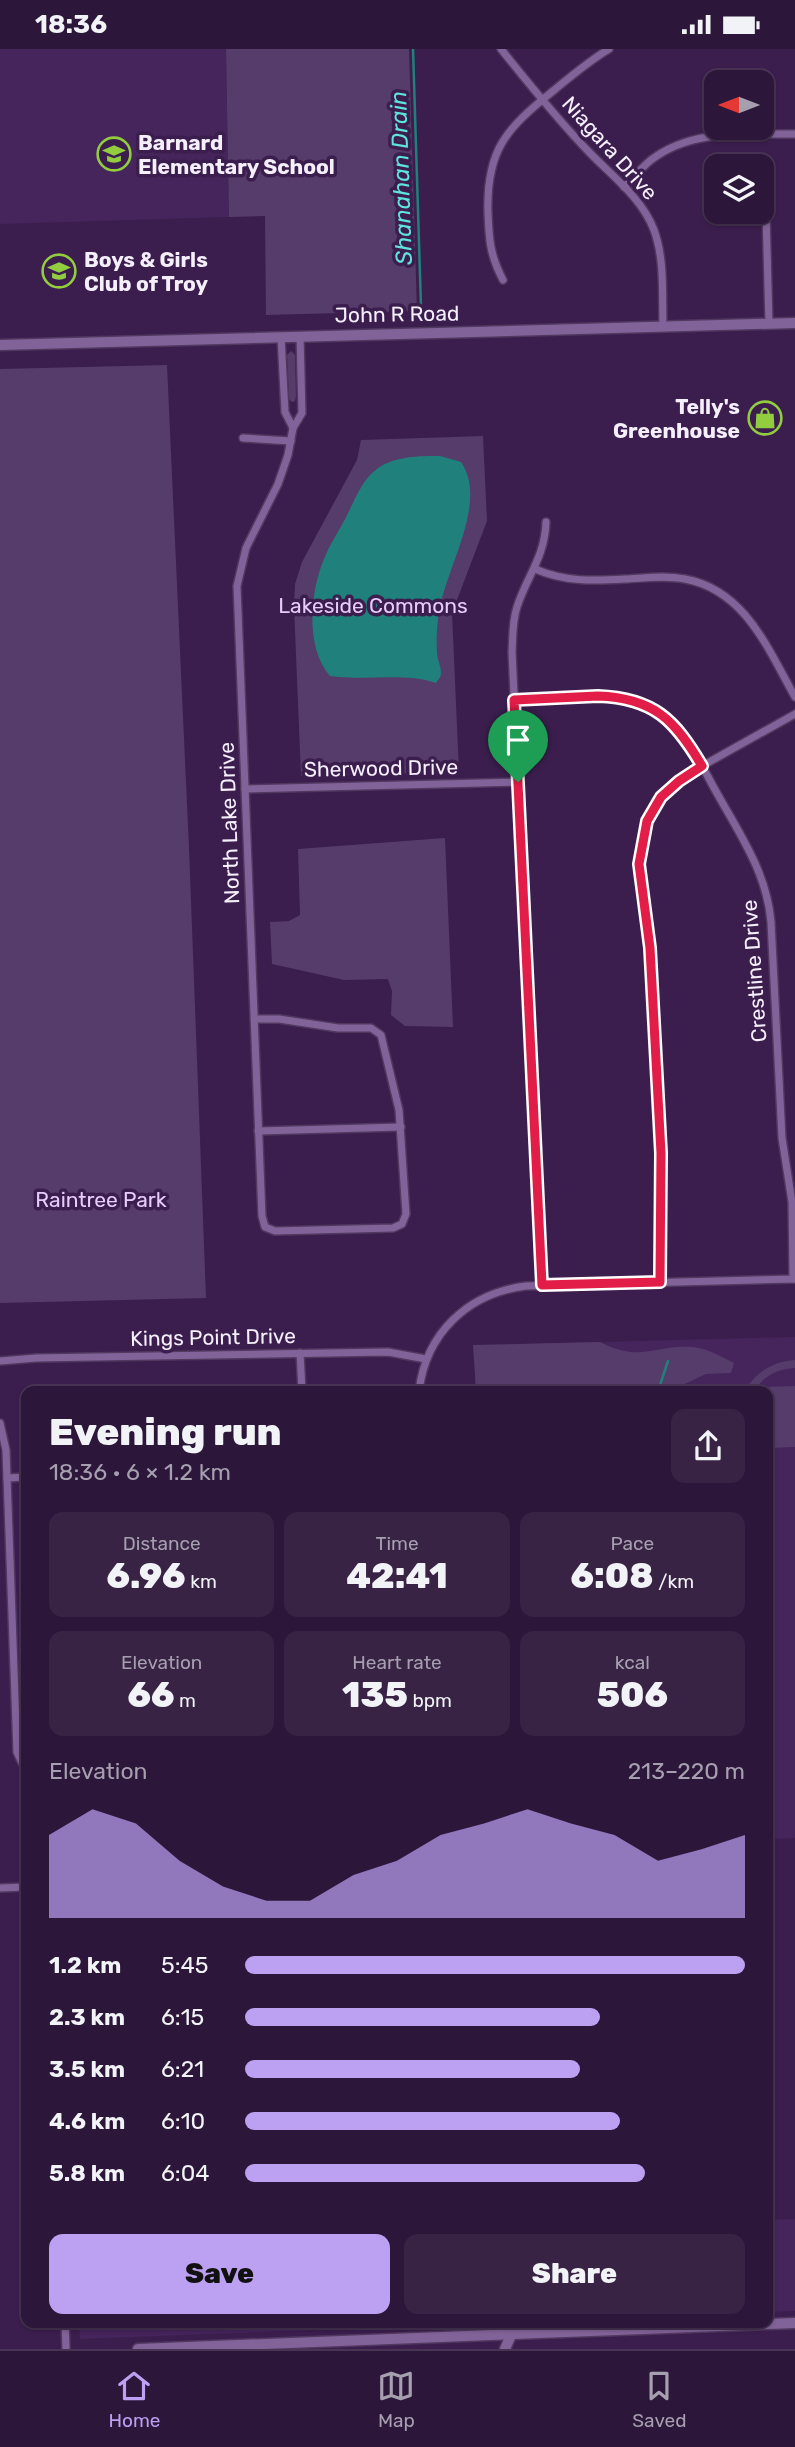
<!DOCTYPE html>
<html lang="en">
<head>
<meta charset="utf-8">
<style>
	:root { --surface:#2c163a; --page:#382345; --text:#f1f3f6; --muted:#a69faf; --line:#483554; --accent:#bca0f2 }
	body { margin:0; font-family:Rubik,sans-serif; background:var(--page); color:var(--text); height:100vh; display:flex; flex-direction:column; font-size:26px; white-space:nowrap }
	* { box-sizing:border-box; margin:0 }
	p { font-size:23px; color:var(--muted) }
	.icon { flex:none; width:38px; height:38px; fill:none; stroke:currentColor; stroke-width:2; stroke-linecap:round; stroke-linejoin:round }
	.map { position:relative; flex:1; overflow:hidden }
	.side { position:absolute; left:21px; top:1337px; width:752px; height:942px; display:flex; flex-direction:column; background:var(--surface); border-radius:14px; box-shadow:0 2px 5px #0004,0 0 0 2px var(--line) }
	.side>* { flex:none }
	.needle { width:46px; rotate:270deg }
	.controls { position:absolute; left:704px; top:21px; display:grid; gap:14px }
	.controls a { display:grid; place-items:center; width:70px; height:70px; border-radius:14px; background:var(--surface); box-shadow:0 2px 5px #0004,0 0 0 2px var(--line); font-size:35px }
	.pin { position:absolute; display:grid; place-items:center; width:60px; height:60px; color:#fff; margin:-72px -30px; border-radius:50% 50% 50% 0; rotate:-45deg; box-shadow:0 0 7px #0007 }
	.pin .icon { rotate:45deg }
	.round { display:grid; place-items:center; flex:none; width:74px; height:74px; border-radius:14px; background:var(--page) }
	.headline { display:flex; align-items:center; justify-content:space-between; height:119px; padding:0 28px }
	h1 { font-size:38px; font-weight:800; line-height:52px }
	.figures { display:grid; grid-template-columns:repeat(3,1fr); gap:10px; height:119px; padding:7px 28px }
	.figures div { display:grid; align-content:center; border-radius:14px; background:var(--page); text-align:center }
	.figures b { font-size:35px; font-weight:800 }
	.figures small { font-size:19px; font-weight:400 }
	.figures p { font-size:19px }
	.chart { height:196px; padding:14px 28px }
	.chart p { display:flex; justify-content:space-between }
	.chart svg { width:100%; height:126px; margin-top:7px; fill:var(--accent); opacity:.7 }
	.button { display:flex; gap:14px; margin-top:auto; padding:14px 28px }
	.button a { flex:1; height:80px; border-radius:14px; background:var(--accent); color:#111; font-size:28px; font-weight:800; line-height:80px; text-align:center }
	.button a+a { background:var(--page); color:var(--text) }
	ul { padding:0 28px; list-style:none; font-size:23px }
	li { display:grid; grid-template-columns:112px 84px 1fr; align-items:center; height:52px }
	li i { height:18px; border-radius:9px; background:var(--accent) }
	.status { display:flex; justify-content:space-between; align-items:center; height:49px; padding:0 35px; background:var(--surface); direction:ltr }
	.status svg { height:19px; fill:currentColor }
	.dock { display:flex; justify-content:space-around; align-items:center; height:98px; border-top:2px solid var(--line); background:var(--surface); font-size:19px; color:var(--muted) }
	.dock a { display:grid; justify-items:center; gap:4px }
	.dock .selected { color:var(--accent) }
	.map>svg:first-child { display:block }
	.built { fill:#45255c }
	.green { fill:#563c6a }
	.water { fill:#20817c }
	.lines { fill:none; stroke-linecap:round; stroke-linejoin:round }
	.stream { stroke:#20817c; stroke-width:2.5 }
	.street-casing { stroke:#50385f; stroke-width:10 }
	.secondary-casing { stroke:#50385f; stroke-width:13 }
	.street { stroke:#826399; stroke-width:7 }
	.secondary { stroke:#826399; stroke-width:10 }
	.route-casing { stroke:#fff; stroke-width:14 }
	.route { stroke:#e11d48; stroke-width:9 }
	.labels { text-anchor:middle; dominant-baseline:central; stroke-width:7; stroke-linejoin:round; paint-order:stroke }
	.poi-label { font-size:21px; font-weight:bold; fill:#f5effb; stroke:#3b1e4e; text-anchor:start }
	.street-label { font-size:21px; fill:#f5effb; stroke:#3b1e4e }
	.park-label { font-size:21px; fill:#e6ccfb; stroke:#3b1e4e }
	.water-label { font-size:23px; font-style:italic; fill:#5fe3db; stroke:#3b1e4e }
</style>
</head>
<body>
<div class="status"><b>18:36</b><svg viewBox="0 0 49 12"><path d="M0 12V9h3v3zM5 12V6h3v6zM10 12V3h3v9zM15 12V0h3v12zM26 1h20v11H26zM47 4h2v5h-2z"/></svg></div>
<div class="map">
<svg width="795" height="2300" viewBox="0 0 795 2300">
	<rect width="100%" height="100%" fill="#3b1e4e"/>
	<!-- built -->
	<g class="built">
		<path d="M0,0H226L229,168L0,175Z"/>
		<path d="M795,1288V1789L768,1790V1342H476L473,1296Z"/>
		<path d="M795,2170V2262L768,2263V2171Z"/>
		<path d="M79,2273H520L80,2290Z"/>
	</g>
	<!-- green -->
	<g class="green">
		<path d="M226,0H409L417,262L266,266L265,167L229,168Z"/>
		<path d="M291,302L295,306L296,347L295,352L292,353L289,350L287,306Z"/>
		<path d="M167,316L189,799L206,1249L0,1254V320Z"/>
		<path d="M483,387L487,472L452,564L459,723L301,727L294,557L295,535L302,513L357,411L361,391Z"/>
		<path d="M445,789L453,978L405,977L391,966L392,942L388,930L344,931L272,915L270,873L289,872L300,866L298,800Z"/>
		<path d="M600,1293C641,1314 653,1296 692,1298C707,1299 720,1307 734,1314L731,1324L706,1325L676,1339L675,1342H476L473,1296Z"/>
		<path d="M795,1311V1319C777,1320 764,1327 754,1342H745C756,1322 773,1313 795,1311Z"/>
		<path d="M795,1337V1398L768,1399V1342H766V1338Z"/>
	</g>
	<!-- water -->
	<path class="water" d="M440,407L461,413C490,455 442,524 438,570C437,581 436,592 437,603C437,610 441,617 441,624C441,628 438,631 436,634C405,623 364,632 330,627C305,599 310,543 324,510C329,497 337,485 344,472C354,454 360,432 378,419C396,407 419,407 440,407Z"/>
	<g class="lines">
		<!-- stream -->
		<g class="stream">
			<path d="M413,0L421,258"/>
			<path d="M658,1342L668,1312"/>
		</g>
		<defs>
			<g id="street">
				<path d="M501,0C529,35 558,71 589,103C612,127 642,149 654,181C665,211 662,246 663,277"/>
				<path d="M624,138C633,129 641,119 651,111C692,79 747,86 795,85"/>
				<path d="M766,163L769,275"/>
				<path d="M503,231C490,206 489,191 488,164C486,101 506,80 553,42C571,27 589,12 609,0"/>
				<path d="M281,288L285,363L293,379"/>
				<path d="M243,389L291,392"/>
				<path d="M535,520C565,533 593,532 625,530C645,529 665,526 685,530C745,541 768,600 795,648"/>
				<path d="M514,651C551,650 602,640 636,652C652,658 669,669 680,682C695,701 706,725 718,746C741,787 767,825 771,873L782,1089L792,1153L793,1230"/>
				<path d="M245,740L518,733"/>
				<path d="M254,970H279L338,979H371L381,986L399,1061L406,1165L402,1175L393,1179L275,1182L265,1178L262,1167L237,537L246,499L278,435L288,406L293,379L302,364L300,287"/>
				<path d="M258,1082L401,1078"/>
				<path d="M660,1233L661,1105L651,899L639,815L642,791L647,772L661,748L679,732L702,717L795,665"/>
				<path d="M542,1236L512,603C513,588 512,573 517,558C527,527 545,508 546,473"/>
				<path d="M300,1304L302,1342"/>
				<path d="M0,1312L36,1309L388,1303L426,1310"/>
				<path d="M419,1342C426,1284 468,1244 526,1237L795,1230"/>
				<path d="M0,1374L6,1401L17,1703L22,1714L26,1717"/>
				<path d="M7,1429L26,1428"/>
				<path d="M0,1839L26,1838"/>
				<path d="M65,2273L66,2300"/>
			</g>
			<g id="secondary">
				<path d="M0,296L795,274"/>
				<path d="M138,2300L795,2274"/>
				<path d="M505,2300L511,2286"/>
			</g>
		</defs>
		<!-- street casing -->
		<use href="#street" class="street-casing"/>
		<!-- secondary casing -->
		<use href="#secondary" class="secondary-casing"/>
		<!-- street -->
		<use href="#street" class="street"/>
		<!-- secondary -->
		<use href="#secondary" class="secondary"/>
	</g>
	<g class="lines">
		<defs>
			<path id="route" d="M598,647C654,649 675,671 702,717L679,732L661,748L647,772L639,815L650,899L661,1104L660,1233L542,1236L514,651Z"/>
		</defs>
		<!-- route casing -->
		<use href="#route" class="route-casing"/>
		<!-- route -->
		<use href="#route" class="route"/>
	</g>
	<!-- icons -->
	<defs>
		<symbol id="school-ring" viewBox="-11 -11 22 22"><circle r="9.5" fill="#3b1e4e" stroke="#92cd3f" stroke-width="1.5"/><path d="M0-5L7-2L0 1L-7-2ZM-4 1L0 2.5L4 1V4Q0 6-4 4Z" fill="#92cd3f"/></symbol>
		<symbol id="shop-ring" viewBox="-11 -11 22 22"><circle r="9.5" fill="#3b1e4e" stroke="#92cd3f" stroke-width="1.5"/><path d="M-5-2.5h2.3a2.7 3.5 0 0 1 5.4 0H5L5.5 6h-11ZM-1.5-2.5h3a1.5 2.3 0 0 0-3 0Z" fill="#92cd3f"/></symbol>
	</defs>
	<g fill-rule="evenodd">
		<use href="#school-ring" x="95" y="86" width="38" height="38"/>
		<use href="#school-ring" x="40" y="203" width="38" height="38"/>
		<use href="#shop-ring" x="746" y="350" width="38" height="38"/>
	</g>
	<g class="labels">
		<!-- poi labels -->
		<g class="poi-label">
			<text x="138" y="93">Barnard<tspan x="138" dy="24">Elementary School</tspan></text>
			<text x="84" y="210">Boys &amp; Girls<tspan x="84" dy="24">Club of Troy</tspan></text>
			<text x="740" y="357" text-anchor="end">Telly's<tspan x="740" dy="24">Greenhouse</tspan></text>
		</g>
		<!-- street labels -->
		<g class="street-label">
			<text transform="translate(610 99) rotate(48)">Niagara Drive</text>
			<text transform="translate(397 265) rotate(-1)">John R Road</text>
			<text transform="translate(381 719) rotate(-1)">Sherwood Drive</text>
			<text transform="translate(229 774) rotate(-92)">North Lake Drive</text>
			<text transform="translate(754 922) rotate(-94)">Crestline Drive</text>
			<text transform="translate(213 1288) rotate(-1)">Kings Point Drive</text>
		</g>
		<!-- park labels -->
		<g class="park-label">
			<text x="373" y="556">Lakeside Commons</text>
			<text x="101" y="1150">Raintree Park</text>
		</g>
		<!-- water labels -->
		<g class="water-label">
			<text transform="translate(401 129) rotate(-92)">Shanahan Drain</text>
		</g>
	</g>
</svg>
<div class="controls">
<a><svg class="needle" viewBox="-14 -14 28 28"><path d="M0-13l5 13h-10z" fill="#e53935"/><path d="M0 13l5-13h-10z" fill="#a69faf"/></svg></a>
<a><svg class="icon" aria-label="layers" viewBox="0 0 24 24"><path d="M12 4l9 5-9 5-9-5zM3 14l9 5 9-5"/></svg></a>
</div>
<div class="pin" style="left:518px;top:733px;background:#1e9e55"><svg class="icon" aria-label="arrive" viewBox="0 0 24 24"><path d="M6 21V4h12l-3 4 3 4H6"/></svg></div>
<section class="side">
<div class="headline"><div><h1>Evening run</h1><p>18:36 · 6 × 1.2 km</p></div><a class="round"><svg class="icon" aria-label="share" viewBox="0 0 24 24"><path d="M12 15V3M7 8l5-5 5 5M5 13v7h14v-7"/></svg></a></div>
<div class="figures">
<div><p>Distance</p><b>6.96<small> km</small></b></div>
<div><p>Time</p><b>42:41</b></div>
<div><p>Pace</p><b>6:08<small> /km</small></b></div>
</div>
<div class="figures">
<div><p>Elevation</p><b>66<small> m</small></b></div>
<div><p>Heart rate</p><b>135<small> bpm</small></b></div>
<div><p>kcal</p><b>506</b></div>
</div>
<div class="chart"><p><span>Elevation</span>213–220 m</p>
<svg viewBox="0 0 160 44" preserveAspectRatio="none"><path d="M0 44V15L10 6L20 11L30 24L40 33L50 38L60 38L70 29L80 24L90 15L100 11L110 6L120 11L130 15L140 24L150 20L160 15V44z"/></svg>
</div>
<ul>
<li><b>1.2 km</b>5:45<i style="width:100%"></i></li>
<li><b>2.3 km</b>6:15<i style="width:71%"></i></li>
<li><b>3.5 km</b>6:21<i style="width:67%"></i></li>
<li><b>4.6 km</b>6:10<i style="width:75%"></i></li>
<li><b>5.8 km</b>6:04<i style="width:80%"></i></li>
</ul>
<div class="button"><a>Save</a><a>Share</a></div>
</section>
</div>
<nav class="dock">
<a class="selected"><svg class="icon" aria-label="home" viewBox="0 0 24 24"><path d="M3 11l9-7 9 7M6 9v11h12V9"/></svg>Home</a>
<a><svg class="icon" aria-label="map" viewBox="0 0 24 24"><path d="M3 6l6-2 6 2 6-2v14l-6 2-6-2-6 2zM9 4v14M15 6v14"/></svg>Map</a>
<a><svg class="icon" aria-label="saved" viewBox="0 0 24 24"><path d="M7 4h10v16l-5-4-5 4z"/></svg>Saved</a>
</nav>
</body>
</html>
